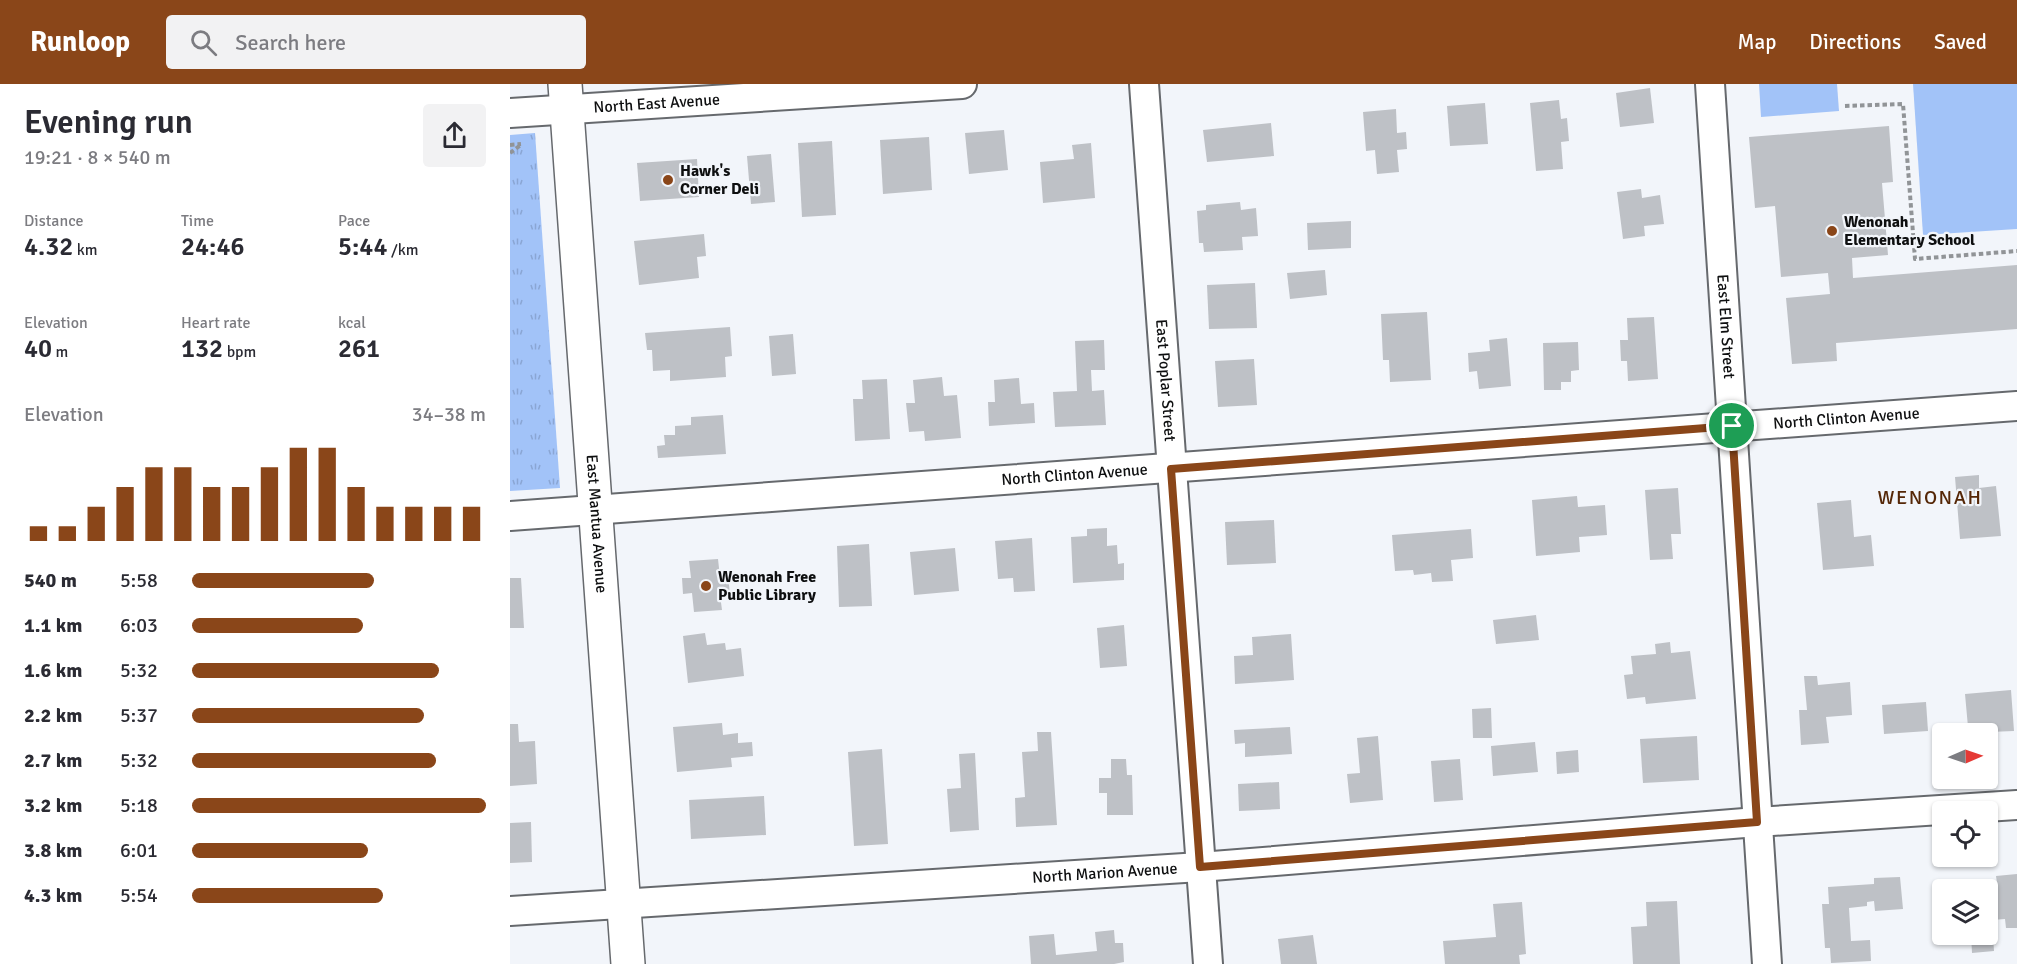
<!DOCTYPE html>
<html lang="en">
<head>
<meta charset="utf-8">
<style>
	:root { --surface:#fff; --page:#f2f2f3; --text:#2b2b33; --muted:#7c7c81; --accent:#8a4619 }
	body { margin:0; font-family:Signika,sans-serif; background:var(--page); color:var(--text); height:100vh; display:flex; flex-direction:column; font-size:22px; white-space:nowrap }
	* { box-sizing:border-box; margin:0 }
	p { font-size:20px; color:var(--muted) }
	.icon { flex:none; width:33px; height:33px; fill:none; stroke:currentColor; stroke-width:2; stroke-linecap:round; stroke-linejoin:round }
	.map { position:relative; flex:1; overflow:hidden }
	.side { display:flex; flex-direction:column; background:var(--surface); width:510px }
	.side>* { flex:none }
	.needle { width:39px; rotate:88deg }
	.tools { position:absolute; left:1422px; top:639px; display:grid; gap:12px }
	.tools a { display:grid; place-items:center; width:66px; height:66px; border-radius:6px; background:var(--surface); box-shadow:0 2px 4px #0004; font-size:30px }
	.pin { position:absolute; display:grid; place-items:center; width:51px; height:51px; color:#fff; margin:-26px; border:3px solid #fff; border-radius:50%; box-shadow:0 2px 6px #0007 }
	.round { display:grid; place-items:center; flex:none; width:63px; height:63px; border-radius:6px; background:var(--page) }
	.head { display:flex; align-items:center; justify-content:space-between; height:102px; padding:0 24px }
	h1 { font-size:33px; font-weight:600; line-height:45px }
	.stats { display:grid; grid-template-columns:repeat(3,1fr); gap:9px; height:102px; padding:6px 24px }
	.stats div { display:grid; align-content:center }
	.stats b { font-size:26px; font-weight:600 }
	.stats small { font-size:16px; font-weight:400 }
	.stats p { font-size:16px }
	.chart { height:168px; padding:12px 24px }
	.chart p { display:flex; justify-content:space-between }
	.chart svg { width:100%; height:108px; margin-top:6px; stroke:var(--accent); stroke-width:6 }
	ul { padding:0 24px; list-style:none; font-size:20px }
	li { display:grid; grid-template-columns:96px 72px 1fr; align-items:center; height:45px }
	li i { height:15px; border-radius:8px; background:var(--accent) }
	header { display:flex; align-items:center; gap:36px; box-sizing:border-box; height:84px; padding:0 30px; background:var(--accent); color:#fff }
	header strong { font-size:28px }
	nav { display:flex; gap:33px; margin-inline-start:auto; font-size:21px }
	.search { width:420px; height:54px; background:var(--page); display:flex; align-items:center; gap:15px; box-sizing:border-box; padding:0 21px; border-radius:6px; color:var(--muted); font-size:22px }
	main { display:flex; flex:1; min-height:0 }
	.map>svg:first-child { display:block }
	.grass { fill:url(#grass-tufts) }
	.garden { fill:#a2c3f8 }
	.building { fill:#bec1c6 }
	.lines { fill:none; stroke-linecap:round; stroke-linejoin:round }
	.minor-casing { stroke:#66696d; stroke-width:32 }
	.tertiary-casing { stroke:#66696d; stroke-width:36 }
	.path { stroke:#919497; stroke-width:4; stroke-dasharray:4.5 3; stroke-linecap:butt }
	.minor { stroke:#fff; stroke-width:28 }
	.tertiary { stroke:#fff; stroke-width:33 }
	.route-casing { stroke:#fff; stroke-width:12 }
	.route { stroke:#8a4619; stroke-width:8 }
	.poi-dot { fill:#8a4619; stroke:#f2f5fa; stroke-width:2 }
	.labels { text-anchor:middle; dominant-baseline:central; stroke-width:4.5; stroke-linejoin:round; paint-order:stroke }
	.street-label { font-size:16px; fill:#0e0f10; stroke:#f2f5fa }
	.poi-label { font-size:16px; font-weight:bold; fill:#0e0f10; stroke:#f2f5fa; text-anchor:start }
	.quarter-label { font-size:20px; letter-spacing:1.5px; fill:#552707; stroke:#f2f5fa }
</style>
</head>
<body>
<header>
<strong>Runloop</strong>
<div class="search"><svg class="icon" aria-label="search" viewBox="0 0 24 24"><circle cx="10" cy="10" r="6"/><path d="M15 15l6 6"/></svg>Search here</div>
<nav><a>Map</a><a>Directions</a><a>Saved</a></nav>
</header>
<main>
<section class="side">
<div class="head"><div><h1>Evening run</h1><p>19:21 · 8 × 540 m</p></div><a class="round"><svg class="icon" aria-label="share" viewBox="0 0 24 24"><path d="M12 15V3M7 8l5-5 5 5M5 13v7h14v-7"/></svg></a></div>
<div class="stats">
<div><p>Distance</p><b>4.32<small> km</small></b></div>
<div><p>Time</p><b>24:46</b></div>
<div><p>Pace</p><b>5:44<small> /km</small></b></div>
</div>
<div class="stats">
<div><p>Elevation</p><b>40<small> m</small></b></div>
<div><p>Heart rate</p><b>132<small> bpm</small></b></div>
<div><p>kcal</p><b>261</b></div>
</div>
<div class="chart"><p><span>Elevation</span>34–38 m</p>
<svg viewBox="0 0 160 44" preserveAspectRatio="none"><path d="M5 44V38M15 44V38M25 44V30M35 44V22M45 44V14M55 44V14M65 44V22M75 44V22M85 44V14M95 44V6M105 44V6M115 44V22M125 44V30M135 44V30M145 44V30M155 44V30"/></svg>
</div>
<ul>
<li><b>540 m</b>5:58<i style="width:62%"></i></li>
<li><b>1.1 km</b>6:03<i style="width:58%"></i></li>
<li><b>1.6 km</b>5:32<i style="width:84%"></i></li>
<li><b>2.2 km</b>5:37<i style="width:79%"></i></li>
<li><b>2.7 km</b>5:32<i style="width:83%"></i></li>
<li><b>3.2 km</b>5:18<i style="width:100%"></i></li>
<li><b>3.8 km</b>6:01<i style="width:60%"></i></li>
<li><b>4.3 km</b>5:54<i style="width:65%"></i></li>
</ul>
</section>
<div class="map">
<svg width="1507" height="880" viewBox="0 0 1507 880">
	<defs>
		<pattern id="grass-tufts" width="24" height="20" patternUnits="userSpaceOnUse" patternTransform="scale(1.5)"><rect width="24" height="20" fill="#a2c3f8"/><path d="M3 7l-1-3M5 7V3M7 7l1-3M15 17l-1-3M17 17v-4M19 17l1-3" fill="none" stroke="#8aa6d4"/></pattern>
	</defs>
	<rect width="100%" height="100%" fill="#f2f5fa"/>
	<!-- grass -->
	<path class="grass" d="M25,49L50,404L0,407V51Z"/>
	<!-- garden -->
	<g class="garden">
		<path d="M1249,0H1327L1329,27L1251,33Z"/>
		<path d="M1403,0H1507V145L1413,151Z"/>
	</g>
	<!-- building -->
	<g class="building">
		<path d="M1140,4L1144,39L1110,43L1106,9Z"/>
		<path d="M1049,16L1051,35L1057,34L1059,57L1051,58L1053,85L1026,87L1020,19Z"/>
		<path d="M975,19L978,60L940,62L937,22Z"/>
		<path d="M886,25L887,49L896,48L897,65L887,66L889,88L867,90L865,66L856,67L853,28Z"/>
		<path d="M761,39L764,72L697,78L693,46Z"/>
		<path d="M1379,42L1383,98L1372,99L1378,171L1342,174L1343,194L1507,181V245L1326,259L1327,277L1282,280L1276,214L1320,210L1318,189L1271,193L1265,122L1245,124L1239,53Z"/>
		<path d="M494,46L498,86L459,90L455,49Z"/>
		<path d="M419,53L422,106L373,110L370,56Z"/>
		<path d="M322,57L326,131L292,133L288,59Z"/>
		<path d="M581,59L585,114L533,119L530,78L564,75L562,61Z"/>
		<path d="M261,70L265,118L241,120L237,72Z"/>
		<path d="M187,75L189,113L130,117L127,79Z"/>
		<path d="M1131,105L1132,114L1150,111L1154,140L1134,142L1135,152L1113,155L1107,108Z"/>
		<path d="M730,118L731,126L746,124L748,152L732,153L733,166L694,168L693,159H689L687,127L696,126V121Z"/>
		<path d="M841,137V164L798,166L797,139Z"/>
		<path d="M194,150L196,172L187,173L189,194L129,201L124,157Z"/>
		<path d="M815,186L817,211L780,215L777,189Z"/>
		<path d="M745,199L747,244L699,245L697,201Z"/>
		<path d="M917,228L921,296L880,298L879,276H873L871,230Z"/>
		<path d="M1144,233L1148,295L1118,297L1117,277H1111L1110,256H1118L1117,234Z"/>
		<path d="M220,243L222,272L215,273L216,293L160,297V286L143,287L142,266H137L135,249Z"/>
		<path d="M283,250L286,290L262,292L259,252Z"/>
		<path d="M997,254L1001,302L969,305L967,287L959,288L958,269L980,267L979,256Z"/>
		<path d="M594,256L595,286H581L582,307L594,306L596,341L545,343L543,308L567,307L565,257Z"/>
		<path d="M1068,258L1069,286L1061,287V298H1051V306H1034L1033,259Z"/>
		<path d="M744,275L747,321L708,323L705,277Z"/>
		<path d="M432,293L434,312L447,311L451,354L415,357L414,347L399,348L396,319H405L403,296Z"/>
		<path d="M509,294L511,320L524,319L525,339L479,342L478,318H485L484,296Z"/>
		<path d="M377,295L380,355L345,357L343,315H353L352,296Z"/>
		<path d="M213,331L216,370L148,374L147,362L155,361L154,351H165V342L181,341V333Z"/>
		<path d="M1469,391V404L1486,402L1491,452L1450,455L1445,393Z"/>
		<path d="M1168,404L1171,450H1161L1163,475L1140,476L1135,406Z"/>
		<path d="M1067,412L1068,423L1095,421L1097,451L1069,453L1070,468L1026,472L1022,416Z"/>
		<path d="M1341,416L1344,453L1361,451L1364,482L1313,486L1307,419Z"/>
		<path d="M764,436L766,479L717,481L715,438Z"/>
		<path d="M597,444V462L607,461L608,480L614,479V496L563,499L561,453L577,452V445Z"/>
		<path d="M961,445L963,474L941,476L943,497L922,498L921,489L904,491L903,486L885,487L882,451Z"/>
		<path d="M522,454L525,507L504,508L503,494L488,495L485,457Z"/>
		<path d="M359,460L362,522L329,523L327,462Z"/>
		<path d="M445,464L449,507L404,511L400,468Z"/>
		<path d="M208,475L210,493L218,492L220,510L210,511L212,526L184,528L182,509L173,510L172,494H181L179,477Z"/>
		<path d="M0,494H11L14,544H0Z"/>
		<path d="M1026,531L1029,556L986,560L983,536Z"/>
		<path d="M614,541L617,582L590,584L587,544Z"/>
		<path d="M195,549L197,561L215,559L216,566L231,564L234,592L178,599L173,552Z"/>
		<path d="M781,550L784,596L725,600L724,572L743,571L742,553Z"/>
		<path d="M1160,558L1161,569L1180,567L1186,615L1136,620L1135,613L1117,615L1114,591L1123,590L1121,572L1146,570L1145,560Z"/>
		<path d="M1294,592H1307L1308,601L1340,598L1342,631L1316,633L1319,659L1291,661L1289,626H1297Z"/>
		<path d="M1501,606L1504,647L1479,648L1478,641L1458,643L1455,610Z"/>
		<path d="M1416,618L1418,647L1374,650L1372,621Z"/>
		<path d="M981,624L982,654H963L962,625Z"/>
		<path d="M212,639L213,651L228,649V659L242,658L243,672L221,674L222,683L167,688L163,643Z"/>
		<path d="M0,640H8L9,658L25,657L27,700L0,702Z"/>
		<path d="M780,643L782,670L735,673V659L725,660L724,646Z"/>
		<path d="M527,648H541L547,741L506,743L505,714L515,713L512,668L528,667Z"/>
		<path d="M868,652L873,716L840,719L837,690L850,689L847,654Z"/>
		<path d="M1187,652L1189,696L1133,699L1130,655Z"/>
		<path d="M1025,658L1028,688L983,692L981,662Z"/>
		<path d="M372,665L378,760L344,762L338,668Z"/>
		<path d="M1068,666L1069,688L1047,690L1046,668Z"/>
		<path d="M465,669L469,746L440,748L437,705L451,704L449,670Z"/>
		<path d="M601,675H616L617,691H622L623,731H597V709H589V694H601Z"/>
		<path d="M950,675L953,716L924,718L921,677Z"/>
		<path d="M769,698L770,725L729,727L728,700Z"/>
		<path d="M254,712L256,751L181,755L179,716Z"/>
		<path d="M21,738L22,778L0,779V739Z"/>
		<path d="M1507,790V844H1496L1495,835L1482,836L1484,867L1462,869L1461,850H1478V806H1473L1472,800L1487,799L1486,792Z"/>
		<path d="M1390,793L1393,825L1365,827L1364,817L1357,818V822L1339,824L1341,857L1360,856L1361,877L1321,879L1320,864H1315L1312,820H1319L1318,803L1364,800V794Z"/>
		<path d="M1167,817L1170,880H1123L1121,843L1137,842L1136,818Z"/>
		<path d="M1012,818L1016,870L1009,871L1010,880H935L933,857L986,853L983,820Z"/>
		<path d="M604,846L605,859H613L614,878L604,880H521L519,852L544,850L546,871L587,867L585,848Z"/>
		<path d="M803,851L807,880H771L768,855Z"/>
	</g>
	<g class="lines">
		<defs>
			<g id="minor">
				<path id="s1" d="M634,0L698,880"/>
				<path id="s2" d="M1200,0L1257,880"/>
				<path id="s3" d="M0,29L452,0"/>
				<path id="s4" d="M0,432L1507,322"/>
				<path id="s5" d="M0,827L690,783L1247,738L1507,721"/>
			</g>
			<g id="tertiary">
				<path id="s6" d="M55,0L118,880"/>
			</g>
		</defs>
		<!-- minor casing -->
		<use href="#minor" class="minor-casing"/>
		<!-- tertiary casing -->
		<use href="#tertiary" class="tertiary-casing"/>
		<!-- path -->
		<g class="path">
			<path d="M1335,22L1393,20L1405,175L1507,167"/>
			<path d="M0,61L11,60"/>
			<path d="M0,69L12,60"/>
		</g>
		<!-- minor -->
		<use href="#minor" class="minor"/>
		<!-- tertiary -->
		<use href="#tertiary" class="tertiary"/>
	</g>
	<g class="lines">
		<defs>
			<path id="route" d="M1222,342L1247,738L690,783L661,385Z"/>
		</defs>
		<!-- route casing -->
		<use href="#route" class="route-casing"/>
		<!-- route -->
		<use href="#route" class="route"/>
	</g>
	<!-- markers -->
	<g class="poi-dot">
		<circle cx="158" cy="96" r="6"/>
		<circle cx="1322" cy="147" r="6"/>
		<circle cx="196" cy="502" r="6"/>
	</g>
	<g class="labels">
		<!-- street labels -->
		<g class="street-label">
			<text stroke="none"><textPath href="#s3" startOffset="147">North East Avenue</textPath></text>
			<text stroke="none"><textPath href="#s2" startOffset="243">East Elm Street</textPath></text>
			<text stroke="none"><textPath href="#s1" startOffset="297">East Poplar Street</textPath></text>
			<text stroke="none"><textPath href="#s4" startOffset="1340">North Clinton Avenue</textPath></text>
			<text stroke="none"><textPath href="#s4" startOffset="566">North Clinton Avenue</textPath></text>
			<text stroke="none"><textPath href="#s6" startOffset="441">East Mantua Avenue</textPath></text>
			<text stroke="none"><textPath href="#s5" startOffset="596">North Marion Avenue</textPath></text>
		</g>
		<!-- poi labels -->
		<g class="poi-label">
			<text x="170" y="87">Hawk's<tspan x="170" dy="18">Corner Deli</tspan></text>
			<text x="1334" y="138">Wenonah<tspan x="1334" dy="18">Elementary School</tspan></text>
			<text x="208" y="493">Wenonah Free<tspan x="208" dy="18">Public Library</tspan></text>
		</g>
		<!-- quarter labels -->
		<g class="quarter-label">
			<text x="1420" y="413">WENONAH</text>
		</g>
	</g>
</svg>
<div class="tools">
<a><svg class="needle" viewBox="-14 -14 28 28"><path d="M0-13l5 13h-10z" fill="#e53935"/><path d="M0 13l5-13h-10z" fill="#7c7c81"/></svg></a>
<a><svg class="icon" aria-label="locate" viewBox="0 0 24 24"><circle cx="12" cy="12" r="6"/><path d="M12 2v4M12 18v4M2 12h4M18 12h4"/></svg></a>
<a><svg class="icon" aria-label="layers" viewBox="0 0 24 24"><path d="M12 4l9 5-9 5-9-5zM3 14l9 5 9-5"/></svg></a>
</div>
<div class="pin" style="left:1222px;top:342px;background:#1e9e55"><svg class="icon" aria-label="arrive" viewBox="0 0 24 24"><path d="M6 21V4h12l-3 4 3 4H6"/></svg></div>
</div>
</main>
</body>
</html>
